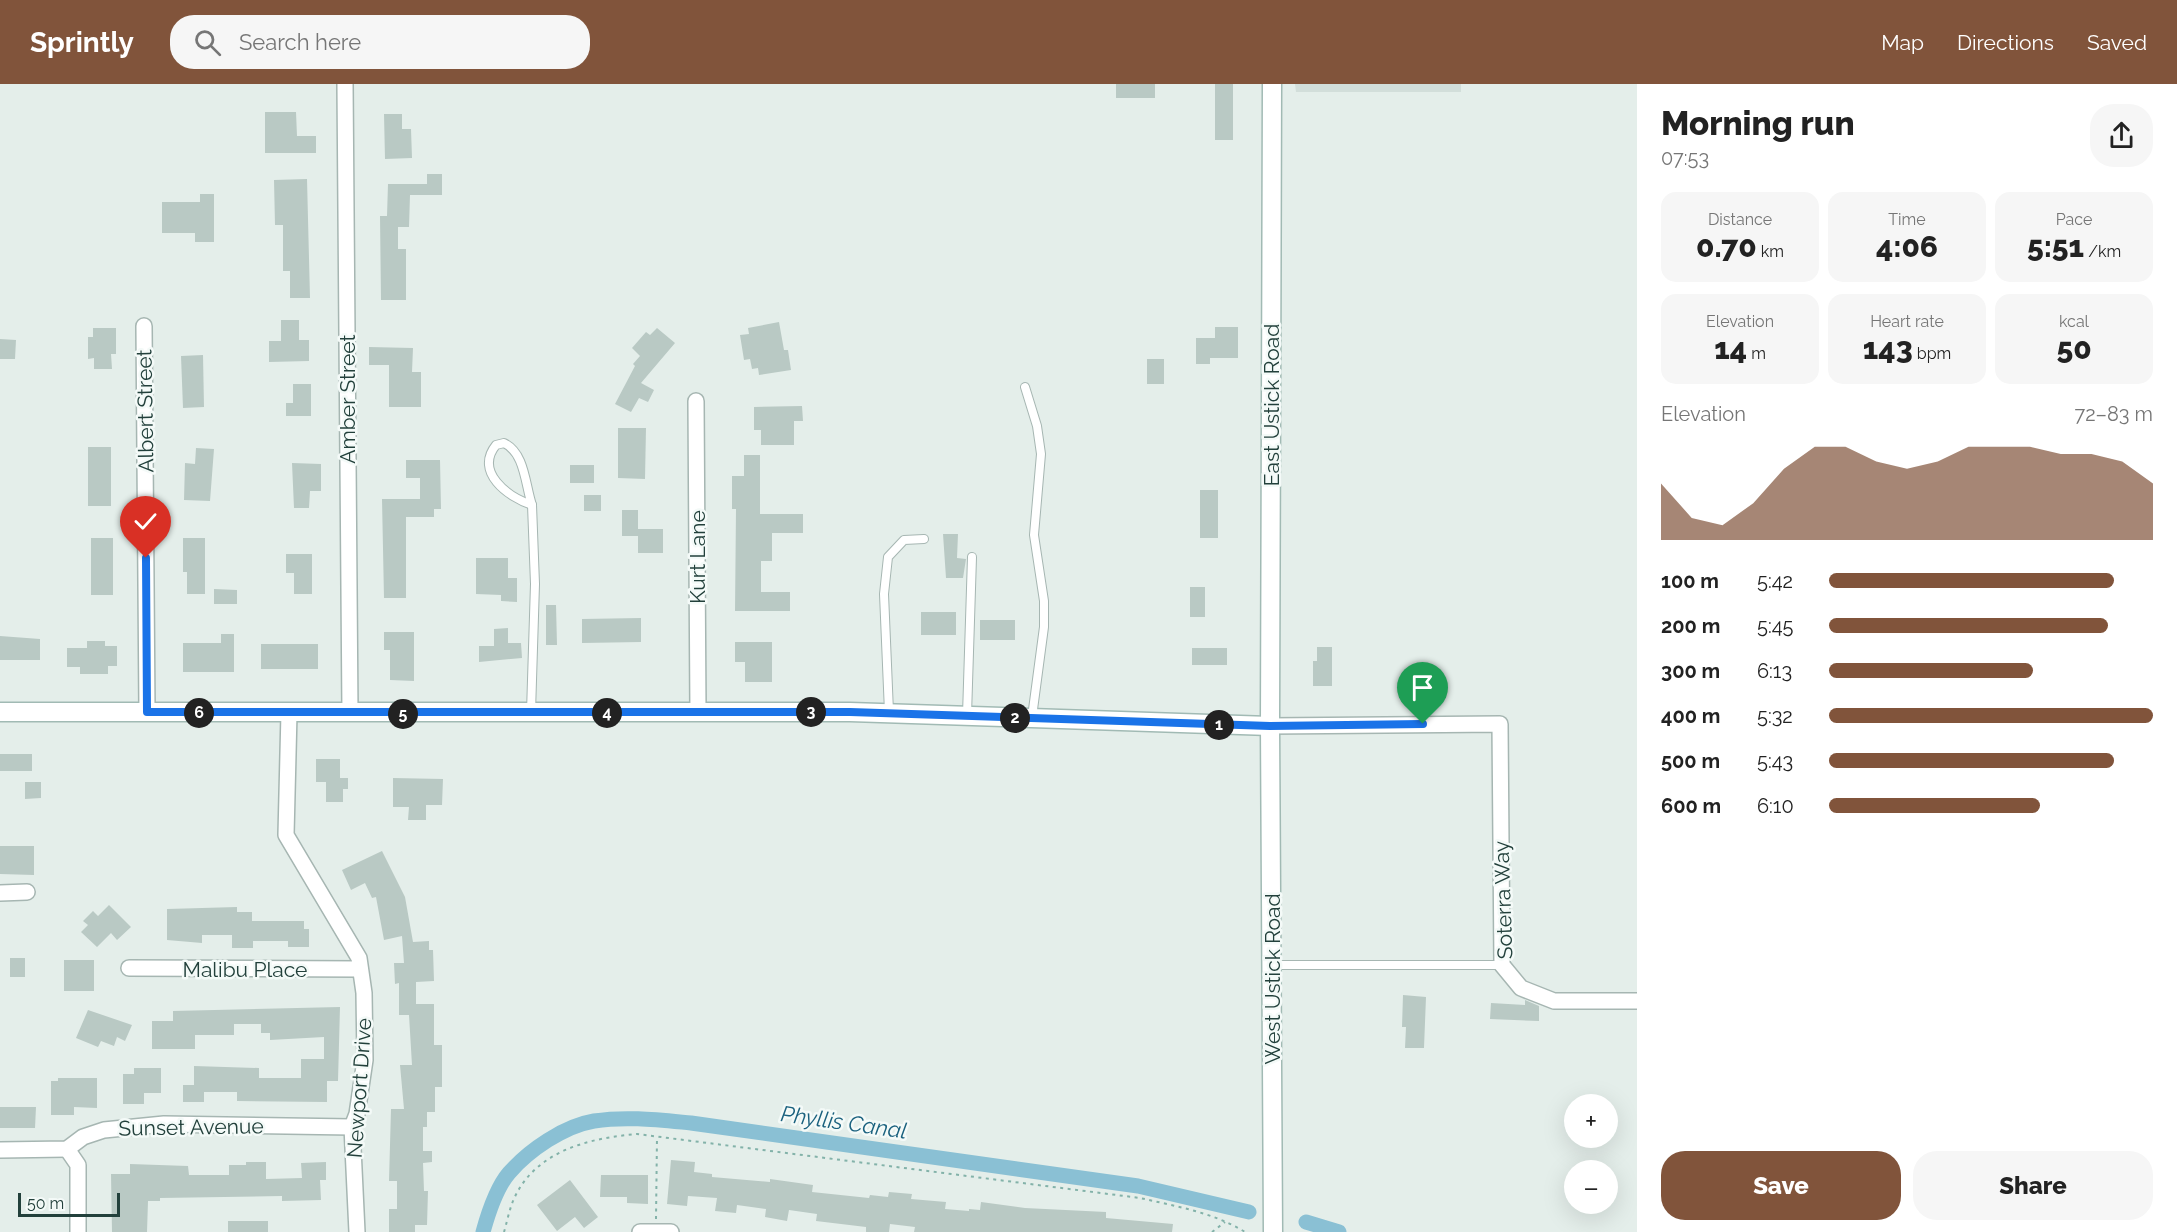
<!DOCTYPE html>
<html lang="en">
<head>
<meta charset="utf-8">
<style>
	:root { --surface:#fff; --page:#f6f6f6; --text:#222; --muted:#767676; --accent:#81543b }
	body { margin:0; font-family:Raleway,sans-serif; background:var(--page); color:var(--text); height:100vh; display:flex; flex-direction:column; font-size:22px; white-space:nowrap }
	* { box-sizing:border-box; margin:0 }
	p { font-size:20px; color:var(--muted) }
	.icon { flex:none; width:33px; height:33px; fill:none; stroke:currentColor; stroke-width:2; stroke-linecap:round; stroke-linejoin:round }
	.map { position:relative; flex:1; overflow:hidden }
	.drawer { display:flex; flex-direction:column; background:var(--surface); width:540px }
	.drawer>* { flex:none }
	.controls { position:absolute; left:1564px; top:1010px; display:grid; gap:12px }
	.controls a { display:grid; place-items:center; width:54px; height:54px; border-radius:50%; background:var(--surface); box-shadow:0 6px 24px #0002; font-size:30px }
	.scale { position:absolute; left:18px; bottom:15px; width:102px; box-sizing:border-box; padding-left:6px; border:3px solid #22403b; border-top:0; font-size:16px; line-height:21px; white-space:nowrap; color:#22403b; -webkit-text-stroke:4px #f4faf8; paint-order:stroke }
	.pin { position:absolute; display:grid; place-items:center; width:51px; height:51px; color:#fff; margin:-62px -26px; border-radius:50% 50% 50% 0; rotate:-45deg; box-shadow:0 0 6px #0007 }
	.pin .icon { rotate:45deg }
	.km { position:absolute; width:30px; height:30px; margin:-15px; border-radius:50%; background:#222; color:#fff; font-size:16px; line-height:30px; text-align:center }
	.round { display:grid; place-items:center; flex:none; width:63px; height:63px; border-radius:24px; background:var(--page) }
	.headline { display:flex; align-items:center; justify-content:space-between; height:102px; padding:0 24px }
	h1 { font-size:33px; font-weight:800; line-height:45px }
	.metrics { display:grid; grid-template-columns:repeat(3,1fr); gap:9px; height:102px; padding:6px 24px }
	.metrics div { display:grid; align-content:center; border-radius:15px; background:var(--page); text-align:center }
	.metrics b { font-size:30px; font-weight:800 }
	.metrics small { font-size:16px; font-weight:400 }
	.metrics p { font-size:16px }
	.chart { height:168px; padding:12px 24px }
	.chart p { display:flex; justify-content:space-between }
	.chart svg { width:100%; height:108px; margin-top:6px; fill:var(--accent); opacity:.7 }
	.primary-button { display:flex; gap:12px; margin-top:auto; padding:12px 24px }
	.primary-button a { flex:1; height:69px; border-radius:24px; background:var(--accent); color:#fff; font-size:24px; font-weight:800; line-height:69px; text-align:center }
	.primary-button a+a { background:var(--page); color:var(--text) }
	ul { padding:0 24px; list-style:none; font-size:20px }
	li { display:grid; grid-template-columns:96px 72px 1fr; align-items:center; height:45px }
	li i { height:15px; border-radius:8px; background:var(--accent) }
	header { display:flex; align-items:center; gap:36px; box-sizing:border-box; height:84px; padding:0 30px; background:var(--accent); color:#fff }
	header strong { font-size:28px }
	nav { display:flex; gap:33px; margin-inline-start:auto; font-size:21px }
	.search { width:420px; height:54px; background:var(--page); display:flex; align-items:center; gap:15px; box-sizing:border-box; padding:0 21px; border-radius:24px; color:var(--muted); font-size:22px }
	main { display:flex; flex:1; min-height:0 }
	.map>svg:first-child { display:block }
	.built { fill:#d2deda }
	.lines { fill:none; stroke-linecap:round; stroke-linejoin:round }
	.canal { stroke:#8ac0d4; stroke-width:15 }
	.building { fill:#b9c9c4 }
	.lane-casing { stroke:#a6b6b2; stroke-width:10 }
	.street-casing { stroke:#a6b6b2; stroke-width:18 }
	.secondary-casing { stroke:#a1bab4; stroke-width:21 }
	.path { stroke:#83b2a9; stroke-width:2; stroke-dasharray:3 4.5; stroke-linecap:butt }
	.lane { stroke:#fff; stroke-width:8 }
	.street { stroke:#fff; stroke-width:15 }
	.secondary { stroke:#fff; stroke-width:18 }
	.route-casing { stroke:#fff; stroke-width:12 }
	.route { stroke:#1a73e8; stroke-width:8 }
	.labels { text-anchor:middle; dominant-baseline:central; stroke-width:5; stroke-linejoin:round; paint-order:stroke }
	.street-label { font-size:21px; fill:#22403b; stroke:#f4faf8 }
	.water-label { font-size:22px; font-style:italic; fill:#1a617e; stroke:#f4faf8 }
</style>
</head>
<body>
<header>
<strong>Sprintly</strong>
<div class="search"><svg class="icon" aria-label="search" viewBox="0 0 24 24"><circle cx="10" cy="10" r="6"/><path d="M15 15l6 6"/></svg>Search here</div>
<nav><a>Map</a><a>Directions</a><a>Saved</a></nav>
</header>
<main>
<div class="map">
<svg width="1637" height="1148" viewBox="0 0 1637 1148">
	<rect width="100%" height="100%" fill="#e4eeea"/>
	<!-- built -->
	<path class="built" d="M1295,0H1461V8H1296Z"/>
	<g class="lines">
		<!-- canal -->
		<g class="canal">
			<path d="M1306,1138L1339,1148"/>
			<path d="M483,1148C488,1130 497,1103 509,1089C529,1066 564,1042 594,1037C626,1032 659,1036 691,1039L1138,1102L1249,1128"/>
		</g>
	</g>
	<!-- building -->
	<g class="building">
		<rect x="1116" y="0" width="39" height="14"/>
		<rect x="1215" y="0" width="18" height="56"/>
		<path d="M265,28H296L297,52H316V69H265Z"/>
		<path d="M384,30H402V45H411L412,74L385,75Z"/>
		<path d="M427,90H442V111H410L409,143H398V165H406V216H381L380,132H387L388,100H427Z"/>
		<path d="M307,95L310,214H290V187H283V141H275L274,96Z"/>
		<path d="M200,110H214V158H195V149H162V118H200Z"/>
		<path d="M281,236H299V256H309V277L269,278V257H281Z"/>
		<path d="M779,238L784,266H788L791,286L759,291L758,284L752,285L750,275L744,276L740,251L749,250L748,244Z"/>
		<path d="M1215,243H1238V274H1210V280H1196V254H1215Z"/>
		<path d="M93,244H116V270H111L112,285H94V274L88,275V253H93Z"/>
		<path d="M657,244L675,259L641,299L654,306L648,318L639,314L631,328L615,320L635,282L633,280L640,272L632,264L646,248L650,251Z"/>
		<path d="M0,255L16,256L15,275H0Z"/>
		<path d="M369,263L413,264L412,288H421V323H389V281H369Z"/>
		<path d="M203,271L204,323L183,324L181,272Z"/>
		<rect x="1147" y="275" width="17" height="25"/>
		<path d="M293,300H311V332H286V319H293Z"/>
		<path d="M802,322L803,337H794V361H761V346H754V323Z"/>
		<path d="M618,344H646L645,395L618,394Z"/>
		<rect x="88" y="363" width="23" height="59"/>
		<path d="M196,364L214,365L210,417L184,416L185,379L195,380Z"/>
		<path d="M744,371H760V430H803V449H772V477H761V508H790V527H735L736,425H732V392H744Z"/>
		<path d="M406,376H440L441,425H434V433H406V514H384L382,415H420V394H406Z"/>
		<path d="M292,379L321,380V407H310L309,424H294Z"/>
		<rect x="570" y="381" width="24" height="18"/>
		<rect x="1200" y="406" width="18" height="48"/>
		<rect x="584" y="411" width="17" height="16"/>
		<path d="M622,426H638V445H663V469H638V452H622Z"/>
		<path d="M943,450H958L957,474L966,475L963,494H946Z"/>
		<rect x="91" y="454" width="22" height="57"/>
		<path d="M183,454H205V510H187V488H183Z"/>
		<path d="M286,470H312V510H294V489H286Z"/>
		<path d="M476,474H508V494H517V518L501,517V511L476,510Z"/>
		<rect x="1190" y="503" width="15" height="30"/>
		<path d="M214,505L237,506V520H214Z"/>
		<path d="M546,521H556L557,561H546Z"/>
		<rect x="921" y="528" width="35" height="23"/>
		<path d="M641,534V558L582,559V535Z"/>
		<rect x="980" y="536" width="35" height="20"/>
		<path d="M508,544V559H521L522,574L479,578V562H494V545Z"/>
		<path d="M384,548H414V597L390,596V566H384Z"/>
		<path d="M221,550H234V588H183V559H221Z"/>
		<path d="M0,552L40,555V576H0Z"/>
		<path d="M87,557H105V562H117V582H108V590H80V583H67V564H87Z"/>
		<path d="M735,558H772V598H745V578H735Z"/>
		<rect x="261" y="560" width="57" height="25"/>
		<path d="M1317,563H1332V602H1313V577H1317Z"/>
		<rect x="1192" y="564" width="35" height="17"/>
		<rect x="0" y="670" width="32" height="17"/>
		<path d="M316,675H340V694H348V705H343V718H326V698H316Z"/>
		<path d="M393,694L443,695L442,721H426V736H408L409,723H393Z"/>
		<path d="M25,698H41V714L25,715Z"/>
		<path d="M0,762H34V791L0,790Z"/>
		<path d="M382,767L405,813L413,858L429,857V866H433L434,897L416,898V920H434V961H442V1003H435V1028H427V1043H423V1067H432V1078L423,1079L424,1107H428L427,1141H415V1148H389V1125H397V1097H389L391,1025H404L400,981H412L409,931H399V899L395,900L394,879H404L402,852L384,856L376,813L372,814L365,799L351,806L342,786Z"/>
		<path d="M109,821L131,843L117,856L111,849L97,863L81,848L88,841L83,837L93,827L98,832Z"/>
		<path d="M237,823V828H252V837H304V845H309V863H288V857H253V864H232V851H202V859L167,856V825Z"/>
		<rect x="10" y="874" width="15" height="19"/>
		<rect x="64" y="876" width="30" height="31"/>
		<path d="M1403,911L1426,913L1424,964H1405L1406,943H1402Z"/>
		<path d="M1525,916L1539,922V937L1490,935L1491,919L1525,921Z"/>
		<path d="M340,923L338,997H327V1018L237,1017V1008H204V1018H183V1001H194V982L259,984V994H301V975H324V953L270,956V949H261V940H234V951H195V965H152V937H173V927Z"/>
		<path d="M88,926L132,941L125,957L117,953L114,962L101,957L98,963L76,954Z"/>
		<path d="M134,984H161V1009H144V1020H123V990H134Z"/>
		<path d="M58,994H97V1024L74,1023V1031H51V997H58Z"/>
		<path d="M0,1023H36L35,1044H0Z"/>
		<path d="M671,1076L695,1078L694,1088L712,1090V1093L770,1098V1095L813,1101L812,1108L869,1114L870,1111L888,1113L889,1108L912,1110L911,1115L946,1118L945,1125L969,1127V1125L980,1126L981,1118L1025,1124L1106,1128V1134L1173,1140L1172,1148H914L915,1143L890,1140L889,1148H866V1143L816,1137L817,1130L789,1126L787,1137L765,1133L766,1125L737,1121L736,1129L715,1127L717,1114L688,1112L687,1122L667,1120Z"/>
		<path d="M246,1078H266V1095L302,1094L301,1079L326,1078V1096H320L321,1116L282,1117V1112L160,1114V1117H148L147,1148H112L111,1090H130V1080L188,1082L189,1091H229V1081H246Z"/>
		<path d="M601,1091H648V1120L627,1119V1113H600Z"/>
		<path d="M570,1096L598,1133L584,1144L575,1133L557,1147L537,1121Z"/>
		<rect x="228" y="1137" width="40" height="11"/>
	</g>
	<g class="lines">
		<defs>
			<g id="lane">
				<path d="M1025,303L1037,342L1041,370L1034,451L1044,517V543L1032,633"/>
				<path d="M504,359C525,369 525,400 532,421C508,413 474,388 496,361Z"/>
				<path d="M531,628L535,500L532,421"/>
				<path d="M889,628L884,510L888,473L904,456L924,455"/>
				<path d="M967,631L972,473"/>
				<path d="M1272,881H1502"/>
			</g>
			<g id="street">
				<path d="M345,0L350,629"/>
				<path d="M144,242L147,628"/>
				<path d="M696,317L698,629"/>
				<path d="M289,629L286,751L359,874L364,909L365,976L357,1030L352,1043L357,1148"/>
				<path d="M1270,642L1500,640L1502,881L1521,904L1554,917H1637"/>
				<path d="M0,809L27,808"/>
				<path d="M129,884L360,885"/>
				<path d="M67,1065L78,1081V1148"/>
				<path d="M0,1066L67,1065L83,1053L104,1046L164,1040L352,1043"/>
				<path d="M640,1148H671"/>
			</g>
			<g id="secondary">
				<path d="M1272,0L1270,642L1273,1148"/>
				<path d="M0,628H850L1270,642"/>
			</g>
		</defs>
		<!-- lane casing -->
		<use href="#lane" class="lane-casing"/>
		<!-- street casing -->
		<use href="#street" class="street-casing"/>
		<!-- secondary casing -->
		<use href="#secondary" class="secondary-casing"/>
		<!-- path -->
		<g class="path">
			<path d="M656,1135L657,1053"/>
			<path d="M504,1148C507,1138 509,1127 513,1117C534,1067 589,1054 637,1050L1140,1114C1175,1122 1215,1129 1245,1148"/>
			<path d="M1212,1148L1225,1138"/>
		</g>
		<!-- lane -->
		<use href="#lane" class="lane"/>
		<!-- street -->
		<use href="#street" class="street"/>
		<!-- secondary -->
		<use href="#secondary" class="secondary"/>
	</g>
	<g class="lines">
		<defs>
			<path id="route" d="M146,474L147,628H850L1270,642L1423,640"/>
		</defs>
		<!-- route casing -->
		<use href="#route" class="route-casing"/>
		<!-- route -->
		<use href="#route" class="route"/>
	</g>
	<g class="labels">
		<!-- street labels -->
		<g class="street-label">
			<text transform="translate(347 315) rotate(-90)">Amber Street</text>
			<text transform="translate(1271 321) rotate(-90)">East Ustick Road</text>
			<text transform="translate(145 327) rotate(-91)">Albert Street</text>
			<text transform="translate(697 473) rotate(-90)">Kurt Lane</text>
			<text transform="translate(1503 816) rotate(-92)">Soterra Way</text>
			<text x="245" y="885">Malibu Place</text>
			<text transform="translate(1272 895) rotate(-90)">West Ustick Road</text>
			<text transform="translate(359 1004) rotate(-86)">Newport Drive</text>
			<text transform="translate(191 1043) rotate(-1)">Sunset Avenue</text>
		</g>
		<!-- water labels -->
		<g class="water-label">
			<text transform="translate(844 1038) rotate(8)">Phyllis Canal</text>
		</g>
	</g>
</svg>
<div class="controls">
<a>+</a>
<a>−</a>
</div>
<div class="scale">50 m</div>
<div class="pin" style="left:1423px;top:640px;background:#1e9e55"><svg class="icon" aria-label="arrive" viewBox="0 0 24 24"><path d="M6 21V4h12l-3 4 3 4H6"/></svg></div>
<div class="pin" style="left:146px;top:474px;background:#d93025"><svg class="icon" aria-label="check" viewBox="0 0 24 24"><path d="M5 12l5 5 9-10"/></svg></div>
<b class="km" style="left:1219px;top:641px">1</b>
<b class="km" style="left:1015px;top:634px">2</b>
<b class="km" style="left:811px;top:628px">3</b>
<b class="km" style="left:607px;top:629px">4</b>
<b class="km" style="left:403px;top:630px">5</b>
<b class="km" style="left:199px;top:629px">6</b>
</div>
<section class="drawer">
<div class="headline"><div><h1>Morning run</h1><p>07:53</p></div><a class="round"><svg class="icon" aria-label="share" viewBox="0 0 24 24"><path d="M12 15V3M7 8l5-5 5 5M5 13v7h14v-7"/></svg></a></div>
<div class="metrics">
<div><p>Distance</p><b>0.70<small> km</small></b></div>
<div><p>Time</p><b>4:06</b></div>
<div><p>Pace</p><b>5:51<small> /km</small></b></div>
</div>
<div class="metrics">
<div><p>Elevation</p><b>14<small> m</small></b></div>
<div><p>Heart rate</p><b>143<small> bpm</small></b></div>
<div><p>kcal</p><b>50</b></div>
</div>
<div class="chart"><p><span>Elevation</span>72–83 m</p>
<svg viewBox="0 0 160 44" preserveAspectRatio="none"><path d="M0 44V21L10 35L20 38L30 29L40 15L50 6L60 6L70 12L80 15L90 12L100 6L110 6L120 6L130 9L140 9L150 12L160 21V44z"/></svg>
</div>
<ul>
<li><b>100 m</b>5:42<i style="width:88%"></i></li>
<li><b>200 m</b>5:45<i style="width:86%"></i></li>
<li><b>300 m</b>6:13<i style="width:63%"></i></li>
<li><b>400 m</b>5:32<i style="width:100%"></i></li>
<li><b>500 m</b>5:43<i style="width:88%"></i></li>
<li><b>600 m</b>6:10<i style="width:65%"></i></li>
</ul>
<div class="primary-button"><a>Save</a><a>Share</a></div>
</section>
</main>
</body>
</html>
